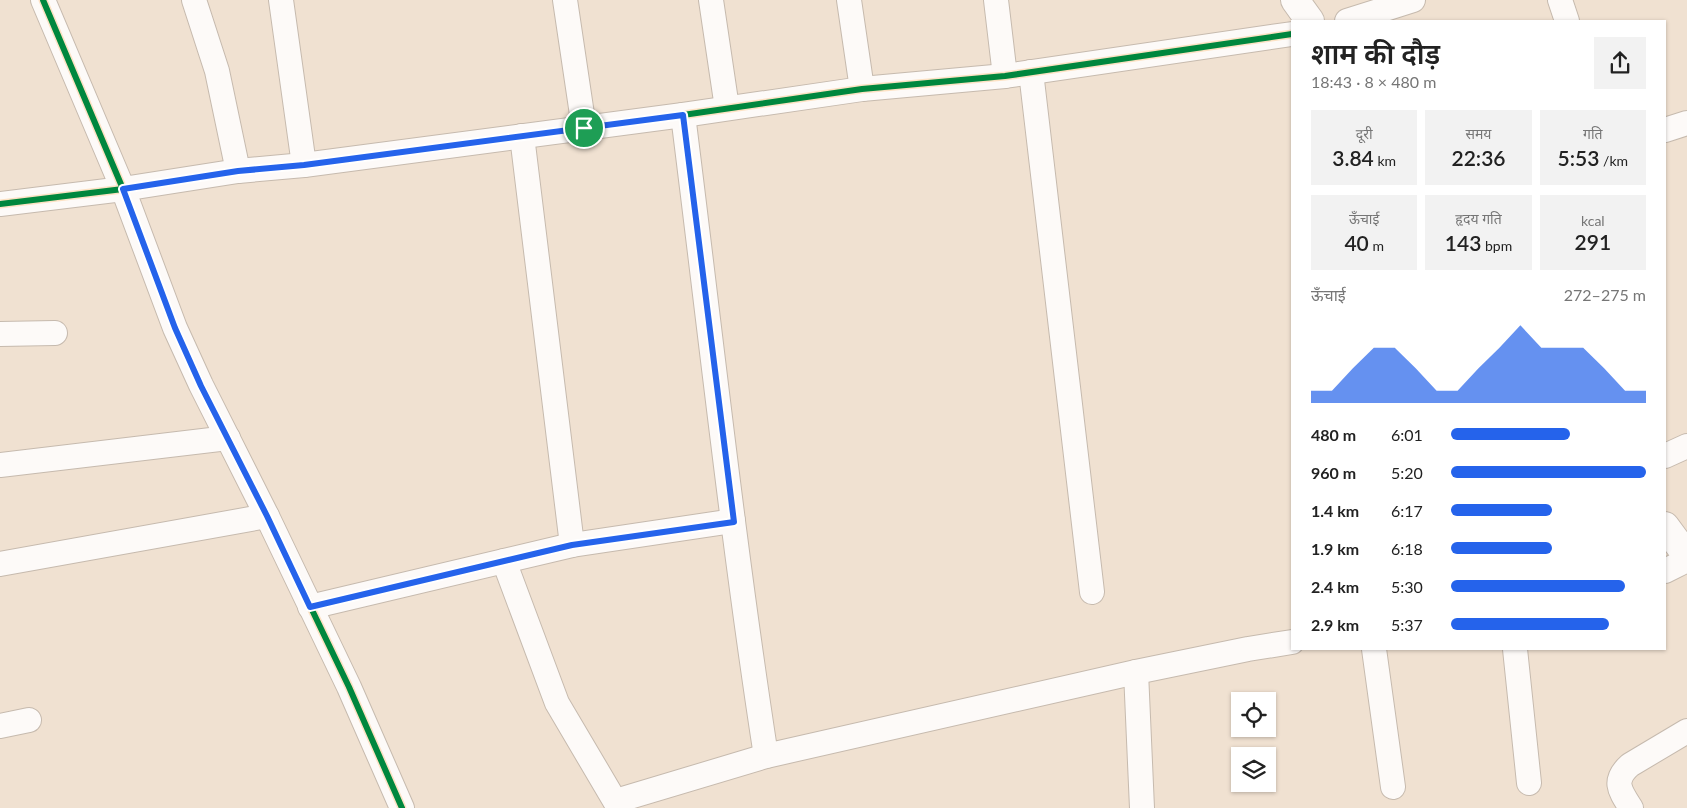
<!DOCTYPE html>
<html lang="hi">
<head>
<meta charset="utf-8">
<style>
	:root { --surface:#fff; --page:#f2f2f2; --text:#222; --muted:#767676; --accent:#2563eb }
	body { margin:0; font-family:Lato,"Noto Sans Devanagari",sans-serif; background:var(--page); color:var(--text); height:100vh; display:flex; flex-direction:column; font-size:19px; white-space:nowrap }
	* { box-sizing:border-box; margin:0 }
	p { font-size:16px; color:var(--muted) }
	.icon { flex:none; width:28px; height:28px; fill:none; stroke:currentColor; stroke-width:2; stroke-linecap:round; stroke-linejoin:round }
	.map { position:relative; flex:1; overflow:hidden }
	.sheet { position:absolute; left:1291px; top:20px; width:375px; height:630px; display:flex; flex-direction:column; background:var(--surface); border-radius:0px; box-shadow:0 1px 4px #0004 }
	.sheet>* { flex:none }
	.fabs { position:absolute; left:1231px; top:692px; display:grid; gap:10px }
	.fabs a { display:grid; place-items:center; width:45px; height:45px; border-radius:0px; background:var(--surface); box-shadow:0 1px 4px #0004; font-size:25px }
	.pin { position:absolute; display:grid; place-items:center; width:42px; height:42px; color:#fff; margin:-21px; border:2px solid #fff; border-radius:50%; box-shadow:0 1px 5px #0007 }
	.round { display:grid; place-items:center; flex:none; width:52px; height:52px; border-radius:0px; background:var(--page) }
	.headline { display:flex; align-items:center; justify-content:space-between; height:85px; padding:0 20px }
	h1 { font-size:28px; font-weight:600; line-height:38px }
	.metrics { display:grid; grid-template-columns:repeat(3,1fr); gap:8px; height:85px; padding:5px 20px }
	.metrics div { display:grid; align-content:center; border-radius:0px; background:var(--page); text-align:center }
	.metrics b { font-size:21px; font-weight:600 }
	.metrics small { font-size:14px; font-weight:400 }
	.metrics p { font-size:14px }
	.chart { height:140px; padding:10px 20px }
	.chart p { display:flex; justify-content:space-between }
	.chart svg { width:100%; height:90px; margin-top:5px; fill:var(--accent); opacity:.7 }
	ul { padding:0 20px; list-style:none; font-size:16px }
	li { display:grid; grid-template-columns:80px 60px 1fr; align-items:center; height:38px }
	li i { height:12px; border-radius:6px; background:var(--accent) }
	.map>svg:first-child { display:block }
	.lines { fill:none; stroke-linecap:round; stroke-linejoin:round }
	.minor-casing { stroke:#c6baae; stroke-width:26 }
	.tertiary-casing { stroke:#c6baae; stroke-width:30 }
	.minor { stroke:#fdfaf8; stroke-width:24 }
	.tertiary { stroke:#fdfaf8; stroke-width:28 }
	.cycleway-casing { stroke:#fde2c4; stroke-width:9 }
	.cycleway { stroke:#00873e; stroke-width:6 }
	.route-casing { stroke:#fff; stroke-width:10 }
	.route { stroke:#2563eb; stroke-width:6 }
</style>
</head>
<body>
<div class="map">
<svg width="1687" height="808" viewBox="0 0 1687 808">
	<rect width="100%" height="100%" fill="#f0e1d1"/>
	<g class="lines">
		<defs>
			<g id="minor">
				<path d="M43,0L123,189L175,328L201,385L267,516L349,687L402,808"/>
				<path d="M194,0L217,71L238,171"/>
				<path d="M281,0L304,165"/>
				<path d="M565,0L584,128"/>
				<path d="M711,0L727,108"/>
				<path d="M849,0L862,89"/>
				<path d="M996,0L1005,76"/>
				<path d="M1560,0L1567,21"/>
				<path d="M1347,21L1413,0"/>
				<path d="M1031,72L1092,592"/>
				<path d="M683,115C710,329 733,543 766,756"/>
				<path d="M1665,130L1687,123"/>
				<path d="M522,136L572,545"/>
				<path d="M0,204L123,189L238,171L304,165L683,115L862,89L1005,76L1292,34"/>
				<path d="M0,334L55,333"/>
				<path d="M1665,456L1687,446"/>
				<path d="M0,465L228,438"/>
				<path d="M504,561L557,703L619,808"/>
				<path d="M0,564L267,516"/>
				<path d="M1665,571L1687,560"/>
				<path d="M310,607L572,545L733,521"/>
				<path d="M1374,649L1393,787"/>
				<path d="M1515,649L1529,783"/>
				<path d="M1136,672L1142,808"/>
				<path d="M0,726L29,720"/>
				<path d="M616,801L766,756L1136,672L1248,649L1292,642"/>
				<path d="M1631,808C1620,791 1612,781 1630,765L1687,731"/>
			</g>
			<g id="tertiary">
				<path d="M1295,0L1310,21"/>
				<path d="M1665,526L1687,556"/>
			</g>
		</defs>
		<!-- minor casing -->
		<use href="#minor" class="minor-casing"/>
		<!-- tertiary casing -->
		<use href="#tertiary" class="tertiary-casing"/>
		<!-- minor -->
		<use href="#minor" class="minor"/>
		<!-- tertiary -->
		<use href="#tertiary" class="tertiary"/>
		<defs>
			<g id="cycleway">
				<path d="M43,0L123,189L175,328L201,385L267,516L349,687L402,808"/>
				<path d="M0,204L123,189L238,171L304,165L683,115L862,89L1005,76L1292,34"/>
			</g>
		</defs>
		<!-- cycleway casing -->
		<use href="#cycleway" class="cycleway-casing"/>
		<!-- cycleway -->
		<use href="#cycleway" class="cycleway"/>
	</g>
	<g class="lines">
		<defs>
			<path id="route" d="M683,115L734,522L572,545L310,607L267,516L201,386L175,328L123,189L238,171L304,165Z"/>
		</defs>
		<!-- route casing -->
		<use href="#route" class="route-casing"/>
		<!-- route -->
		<use href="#route" class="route"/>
	</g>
</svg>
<div class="fabs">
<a><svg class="icon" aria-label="locate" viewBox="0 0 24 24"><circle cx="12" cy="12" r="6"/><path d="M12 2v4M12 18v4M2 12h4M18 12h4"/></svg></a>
<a><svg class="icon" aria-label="layers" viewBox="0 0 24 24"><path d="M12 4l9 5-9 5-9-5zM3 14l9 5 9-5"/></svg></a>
</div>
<div class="pin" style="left:584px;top:128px;background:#1e9e55"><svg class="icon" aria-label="arrive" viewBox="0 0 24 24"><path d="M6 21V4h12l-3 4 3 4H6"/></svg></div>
<section class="sheet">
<div class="headline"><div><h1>शाम की दौड़</h1><p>18:43 · 8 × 480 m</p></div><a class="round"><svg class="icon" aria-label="share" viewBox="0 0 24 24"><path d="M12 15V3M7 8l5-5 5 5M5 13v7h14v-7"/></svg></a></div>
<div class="metrics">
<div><p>दूरी</p><b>3.84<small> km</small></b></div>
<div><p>समय</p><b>22:36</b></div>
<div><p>गति</p><b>5:53<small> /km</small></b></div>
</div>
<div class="metrics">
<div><p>ऊँचाई</p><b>40<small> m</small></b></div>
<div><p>हृदय गति</p><b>143<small> bpm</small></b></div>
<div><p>kcal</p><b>291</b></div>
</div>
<div class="chart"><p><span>ऊँचाई</span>272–275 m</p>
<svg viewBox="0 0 160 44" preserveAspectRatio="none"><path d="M0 44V38L10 38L20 27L30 17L40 17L50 27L60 38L70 38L80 27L90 17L100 6L110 17L120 17L130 17L140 27L150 38L160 38V44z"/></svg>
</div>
<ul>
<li><b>480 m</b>6:01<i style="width:61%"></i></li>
<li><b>960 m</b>5:20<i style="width:100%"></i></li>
<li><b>1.4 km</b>6:17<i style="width:52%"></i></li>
<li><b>1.9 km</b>6:18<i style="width:52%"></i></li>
<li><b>2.4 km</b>5:30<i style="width:89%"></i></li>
<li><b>2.9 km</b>5:37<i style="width:81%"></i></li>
</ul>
</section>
</div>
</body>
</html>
